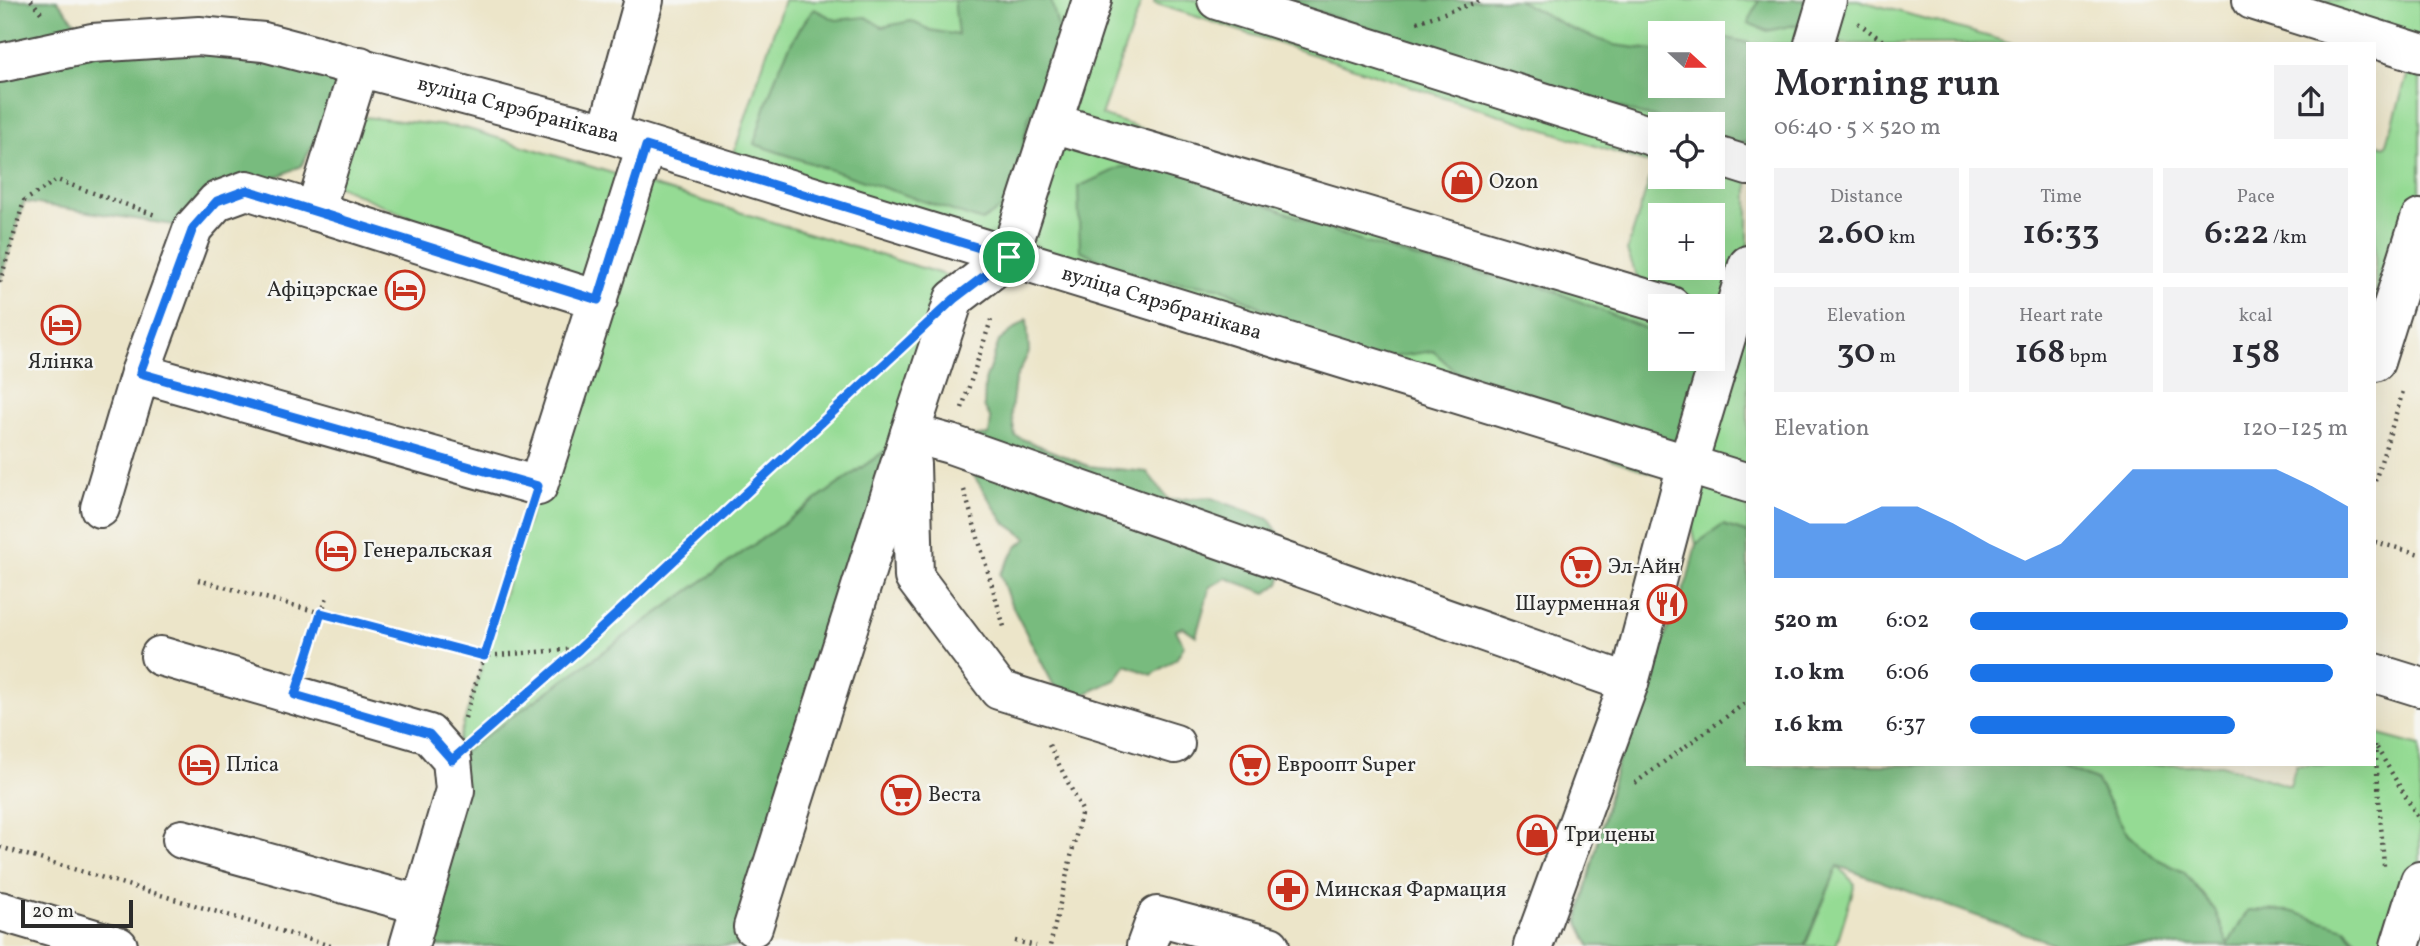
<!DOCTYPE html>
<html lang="en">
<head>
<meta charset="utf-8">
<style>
	:root { --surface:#fff; --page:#f2f2f3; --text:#2b2b33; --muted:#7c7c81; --accent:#1a73e8 }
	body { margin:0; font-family:Vollkorn,serif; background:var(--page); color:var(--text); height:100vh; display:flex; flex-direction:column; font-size:26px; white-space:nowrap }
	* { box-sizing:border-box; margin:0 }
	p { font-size:23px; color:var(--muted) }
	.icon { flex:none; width:38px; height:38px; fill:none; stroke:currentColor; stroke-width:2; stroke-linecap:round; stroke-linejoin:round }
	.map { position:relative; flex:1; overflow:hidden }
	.sheet { position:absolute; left:1746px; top:42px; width:630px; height:724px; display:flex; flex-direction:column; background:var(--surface); border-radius:0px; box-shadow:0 7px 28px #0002 }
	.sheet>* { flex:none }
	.needle { width:46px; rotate:111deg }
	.tools { position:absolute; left:1648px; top:21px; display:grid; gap:14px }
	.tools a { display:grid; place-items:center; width:77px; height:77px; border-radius:0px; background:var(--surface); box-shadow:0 7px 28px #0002; font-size:35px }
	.scale { position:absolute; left:21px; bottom:18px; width:112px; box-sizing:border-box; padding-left:7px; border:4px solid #2b2b2b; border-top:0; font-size:19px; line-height:24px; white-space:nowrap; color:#2b2b2b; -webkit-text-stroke:5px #f6f6f2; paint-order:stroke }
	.pin { position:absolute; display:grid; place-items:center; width:60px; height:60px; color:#fff; margin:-30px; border:4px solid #fff; border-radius:50%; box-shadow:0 2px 7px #0007 }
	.round { display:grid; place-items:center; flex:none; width:74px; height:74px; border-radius:0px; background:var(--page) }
	.overview { display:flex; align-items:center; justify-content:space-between; height:119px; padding:0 28px }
	h1 { font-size:38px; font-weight:600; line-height:52px }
	.stats { display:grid; grid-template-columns:repeat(3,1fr); gap:10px; height:119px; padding:7px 28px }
	.stats div { display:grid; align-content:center; border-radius:0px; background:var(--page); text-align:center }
	.stats b { font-size:35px; font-weight:600 }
	.stats small { font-size:19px; font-weight:400 }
	.stats p { font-size:19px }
	.chart { height:196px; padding:14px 28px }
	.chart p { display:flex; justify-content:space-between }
	.chart svg { width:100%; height:126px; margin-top:7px; fill:var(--accent); opacity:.7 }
	ul { padding:0 28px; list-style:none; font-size:23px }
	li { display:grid; grid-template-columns:112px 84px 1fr; align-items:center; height:52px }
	li i { height:18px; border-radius:9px; background:var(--accent) }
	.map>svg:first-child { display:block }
	.green { fill:#95db94; stroke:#608360; stroke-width:2; fill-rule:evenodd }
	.forest { fill:#78bb7e; stroke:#527354; stroke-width:2 }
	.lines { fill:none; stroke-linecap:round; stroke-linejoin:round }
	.minor-casing { stroke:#484743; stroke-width:42 }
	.path { stroke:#484743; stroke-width:4.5; stroke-dasharray:2 5; stroke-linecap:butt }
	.minor { stroke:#fff; stroke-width:38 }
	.route-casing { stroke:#fff; stroke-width:14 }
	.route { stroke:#1a73e8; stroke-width:9 }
	.labels { text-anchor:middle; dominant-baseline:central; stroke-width:5; stroke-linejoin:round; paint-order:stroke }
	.street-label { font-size:21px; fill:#2b2b2b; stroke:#f6f6f2 }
	.poi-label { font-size:21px; fill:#2b2b2b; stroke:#f6f6f2; text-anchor:start }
</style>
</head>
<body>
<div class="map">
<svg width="2420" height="946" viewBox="0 0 2420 946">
	<rect width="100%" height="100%" fill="#f6f6f2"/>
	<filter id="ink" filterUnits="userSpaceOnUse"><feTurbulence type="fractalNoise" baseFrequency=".0143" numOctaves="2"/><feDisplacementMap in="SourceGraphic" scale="14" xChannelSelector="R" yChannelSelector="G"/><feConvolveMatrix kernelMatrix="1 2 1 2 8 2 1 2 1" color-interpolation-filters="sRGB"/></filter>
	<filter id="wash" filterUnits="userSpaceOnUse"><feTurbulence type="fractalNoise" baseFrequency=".00686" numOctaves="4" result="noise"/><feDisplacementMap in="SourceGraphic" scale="28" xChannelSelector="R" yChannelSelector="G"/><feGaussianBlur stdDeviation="1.57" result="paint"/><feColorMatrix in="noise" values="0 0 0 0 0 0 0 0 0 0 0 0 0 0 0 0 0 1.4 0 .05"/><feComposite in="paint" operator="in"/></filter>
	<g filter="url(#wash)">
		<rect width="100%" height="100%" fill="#ece5c9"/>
		<!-- green -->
		<g class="green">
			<path d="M784,0H1142L1101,115L1645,298L1627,251L1654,165L1154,3V0H1858L2015,44H1748V533L1723,525L1696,544L1682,483L1009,257L728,171ZM1661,33H1713V86H1661ZM1661,124H1713V177H1661ZM1661,215H1713V268H1661ZM1661,306H1713V359H1661Z"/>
			<path d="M2251,0H2420V53Z"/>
			<path d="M2410,66H2420V220L2375,362V143L2386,146Z"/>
			<path d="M355,116L465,128L958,279L910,433L452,760L598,300L336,185Z"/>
			<path d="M2375,734L2420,746V881L2400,946H2363L2345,928L2228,946L2184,872L2155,858L2125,830L2096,780L2059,765H2221L2290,786L2296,765H2375Z"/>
			<path d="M1838,866L1855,884L1836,946H1805Z"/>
		</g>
		<!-- forest -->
		<g class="forest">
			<path d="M0,0H57L92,43L360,66L301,166L247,190L193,228L24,202L0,281Z"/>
			<path d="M954,0H1051L1061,38L1054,64L1028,120L1018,175L1006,205L982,221L754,144C768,96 782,48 814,9L836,20L866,17L882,27L911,21L930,30L958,35Z"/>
			<path d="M1280,0H1518L1574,30L1614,45L1661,51V86H1713V43L1723,37L1749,43L1748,142L1728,143L1713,137V124H1679L1637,113Z"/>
			<path d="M1759,0H1810L1800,24L1767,31L1748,23Z"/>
			<path d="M1189,164L1258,201L1353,239L1440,265L1542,286L1661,335V359H1696L1712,388L1679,440L1624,447L1495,407L1433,351L1352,363L1303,328L1219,287L1135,277L1080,250L1078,187L1121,167Z"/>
			<path d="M1027,319L1029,352L1015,380L1011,411L1015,436L1088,466L1147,472L1169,500L1209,497L1269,519L1290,550L1279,584L1266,593L1226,578L1210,587L1196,636L1183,627L1176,630L1184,646L1177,658L1152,675L1126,665L1115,680L1083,695L1054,686L1009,600L1000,574L1017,547L1027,538L1004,522L970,470L969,437L989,435L991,419L984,406L985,381L999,341Z"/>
			<path d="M910,433L747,946H409L452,760Z"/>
			<path d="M1723,525L1748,533V765H2059L2096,780L2125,830L2155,858L2184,872L2215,910L2228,944L2248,910L2290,911L2345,928L2358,946H2060L1838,866L1804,946H1590L1578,921L1622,745L1688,578L1696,544Z"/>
		</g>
	</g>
	<g filter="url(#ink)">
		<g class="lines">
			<defs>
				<g id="minor">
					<path d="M1092,0L1009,257L954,299L910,433L950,444L1629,683"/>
					<path d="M1217,0L1661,139"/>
					<path d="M2252,0L2420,53"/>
					<path d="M1814,44L1827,0"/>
					<path id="s1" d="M0,63L92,43L199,36L264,42L607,133L1748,483"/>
					<path d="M1053,123L1671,306"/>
					<path d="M607,133L644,0"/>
					<path d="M1713,155L1748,166"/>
					<path d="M315,211L598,300"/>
					<path d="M2375,362L2420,219"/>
					<path d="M140,373L538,486L646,146"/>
					<path d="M911,464L914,577L999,690L1175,744"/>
					<path d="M100,508L140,373L193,228L217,201L247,190L315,211L360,66"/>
					<path d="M160,656L429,734L452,760L455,790L421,905"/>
					<path d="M2375,673L2420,687"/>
					<path d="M182,839L421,905L409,946"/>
					<path d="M0,911L118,946"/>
					<path d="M753,927L910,433"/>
					<path d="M1146,946L1157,916L1270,946"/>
					<path d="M1533,946L1629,683L1682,483L1748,265"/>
					<path d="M2400,946L2420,881"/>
				</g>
			</defs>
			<!-- minor casing -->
			<use href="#minor" class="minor-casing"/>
			<!-- path -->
			<g class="path">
				<path d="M31,0L42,14"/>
				<path d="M1417,22L1483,0"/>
				<path d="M1858,23L1887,44"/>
				<path d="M0,282L24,201L57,180L158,216"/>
				<path d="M962,408L991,320"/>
				<path d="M2375,481L2404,388"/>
				<path d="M964,490L1005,630"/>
				<path d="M2375,542L2420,554"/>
				<path d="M198,580L484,656L578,649"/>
				<path d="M306,660L328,594"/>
				<path d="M465,718L526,523"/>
				<path d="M479,736L579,649L893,356"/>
				<path d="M1049,745L1082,810L1050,946"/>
				<path d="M2375,745L2384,866"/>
				<path d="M2377,748L2420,821"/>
				<path d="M1635,783L1748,701"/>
				<path d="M0,847L331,946"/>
				<path d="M1015,941L1036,946"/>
			</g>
			<!-- minor -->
			<use href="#minor" class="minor"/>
		</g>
	</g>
	<g class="lines" filter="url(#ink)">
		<defs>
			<path id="route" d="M646,146L1009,257L954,299L579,649L452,760L429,734L295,695L321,613L484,656L538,486L140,373L193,228L217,201L247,190L598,300Z"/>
		</defs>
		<!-- route casing -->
		<use href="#route" class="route-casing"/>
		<!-- route -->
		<use href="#route" class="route"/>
	</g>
	<!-- icons -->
	<defs>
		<symbol id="shop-ring" viewBox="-11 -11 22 22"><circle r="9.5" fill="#f6f6f2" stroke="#c8321e" stroke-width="1.5"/><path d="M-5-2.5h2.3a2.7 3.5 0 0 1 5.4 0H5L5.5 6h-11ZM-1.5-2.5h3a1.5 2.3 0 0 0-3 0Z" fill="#c8321e"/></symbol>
		<symbol id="hotel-ring" viewBox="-11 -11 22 22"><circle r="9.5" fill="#f6f6f2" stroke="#c8321e" stroke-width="1.5"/><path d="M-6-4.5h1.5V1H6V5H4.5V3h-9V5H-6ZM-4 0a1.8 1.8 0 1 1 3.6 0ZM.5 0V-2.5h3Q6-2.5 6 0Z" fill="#c8321e"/></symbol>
		<symbol id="supermarket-ring" viewBox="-11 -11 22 22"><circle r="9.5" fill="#f6f6f2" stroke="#c8321e" stroke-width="1.5"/><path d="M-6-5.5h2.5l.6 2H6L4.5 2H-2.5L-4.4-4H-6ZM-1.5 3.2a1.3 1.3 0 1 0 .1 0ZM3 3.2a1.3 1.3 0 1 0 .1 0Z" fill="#c8321e"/></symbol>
		<symbol id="restaurant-ring" viewBox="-11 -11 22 22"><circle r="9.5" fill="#f6f6f2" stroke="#c8321e" stroke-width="1.5"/><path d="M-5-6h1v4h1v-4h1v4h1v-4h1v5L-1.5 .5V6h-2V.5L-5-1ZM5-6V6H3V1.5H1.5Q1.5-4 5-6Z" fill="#c8321e"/></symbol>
		<symbol id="pharmacy-ring" viewBox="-11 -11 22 22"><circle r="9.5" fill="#f6f6f2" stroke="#c8321e" stroke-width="1.5"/><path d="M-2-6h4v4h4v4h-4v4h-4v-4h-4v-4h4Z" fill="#c8321e"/></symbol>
	</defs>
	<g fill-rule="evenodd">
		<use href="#shop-ring" x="1440" y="160" width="44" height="44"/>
		<use href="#hotel-ring" x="383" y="268" width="44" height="44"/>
		<use href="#hotel-ring" x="39" y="303" width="44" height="44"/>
		<use href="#hotel-ring" x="314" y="529" width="44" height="44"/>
		<use href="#supermarket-ring" x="1559" y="545" width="44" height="44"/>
		<use href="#restaurant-ring" x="1645" y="582" width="44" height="44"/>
		<use href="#hotel-ring" x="177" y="743" width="44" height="44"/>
		<use href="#supermarket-ring" x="1228" y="743" width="44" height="44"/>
		<use href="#supermarket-ring" x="879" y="773" width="44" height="44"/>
		<use href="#shop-ring" x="1515" y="813" width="44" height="44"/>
		<use href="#pharmacy-ring" x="1266" y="868" width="44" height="44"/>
	</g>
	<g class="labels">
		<!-- street labels -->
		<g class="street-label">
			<text stroke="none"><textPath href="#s1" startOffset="530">вуліца Сярэбранікава</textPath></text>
			<text stroke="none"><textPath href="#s1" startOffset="1202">вуліца Сярэбранікава</textPath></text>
		</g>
		<!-- poi labels -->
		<g class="poi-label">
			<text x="1489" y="182">Ozon</text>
			<text x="378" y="290" text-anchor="end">Афіцэрскае</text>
			<text x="61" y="362" text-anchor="middle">Ялінка</text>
			<text x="363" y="551">Генеральская</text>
			<text x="1608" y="567">Эл-Айн</text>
			<text x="1640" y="604" text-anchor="end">Шаурменная</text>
			<text x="226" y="765">Пліса</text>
			<text x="1277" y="765">Евроопт Super</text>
			<text x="928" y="795">Веста</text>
			<text x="1564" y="835">Три цены</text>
			<text x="1315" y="890">Минская Фармация</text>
		</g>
	</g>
</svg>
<div class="tools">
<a><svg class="needle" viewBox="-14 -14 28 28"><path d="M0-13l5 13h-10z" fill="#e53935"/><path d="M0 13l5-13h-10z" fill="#7c7c81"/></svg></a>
<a><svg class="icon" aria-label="locate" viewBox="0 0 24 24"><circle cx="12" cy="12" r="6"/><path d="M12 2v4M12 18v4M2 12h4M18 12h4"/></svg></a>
<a>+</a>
<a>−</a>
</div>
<div class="scale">20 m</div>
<div class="pin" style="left:1009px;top:257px;background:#1e9e55"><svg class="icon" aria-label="arrive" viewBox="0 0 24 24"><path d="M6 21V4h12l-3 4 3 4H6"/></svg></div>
<section class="sheet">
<div class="overview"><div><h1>Morning run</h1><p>06:40 · 5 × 520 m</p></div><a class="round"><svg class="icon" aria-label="share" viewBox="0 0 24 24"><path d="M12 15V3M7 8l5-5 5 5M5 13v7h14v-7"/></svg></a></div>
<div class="stats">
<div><p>Distance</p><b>2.60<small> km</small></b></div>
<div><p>Time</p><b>16:33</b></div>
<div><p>Pace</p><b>6:22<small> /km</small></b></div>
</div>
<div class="stats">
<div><p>Elevation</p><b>30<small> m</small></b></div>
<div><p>Heart rate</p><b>168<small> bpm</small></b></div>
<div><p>kcal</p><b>158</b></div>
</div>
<div class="chart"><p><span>Elevation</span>120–125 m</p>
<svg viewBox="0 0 160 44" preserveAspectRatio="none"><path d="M0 44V19L10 25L20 25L30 19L40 19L50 25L60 32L70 38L80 32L90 19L100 6L110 6L120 6L130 6L140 6L150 12L160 19V44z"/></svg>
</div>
<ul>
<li><b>520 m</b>6:02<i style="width:100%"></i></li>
<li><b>1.0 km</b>6:06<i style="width:96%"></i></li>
<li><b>1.6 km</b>6:37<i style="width:70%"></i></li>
</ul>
</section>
</div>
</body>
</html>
